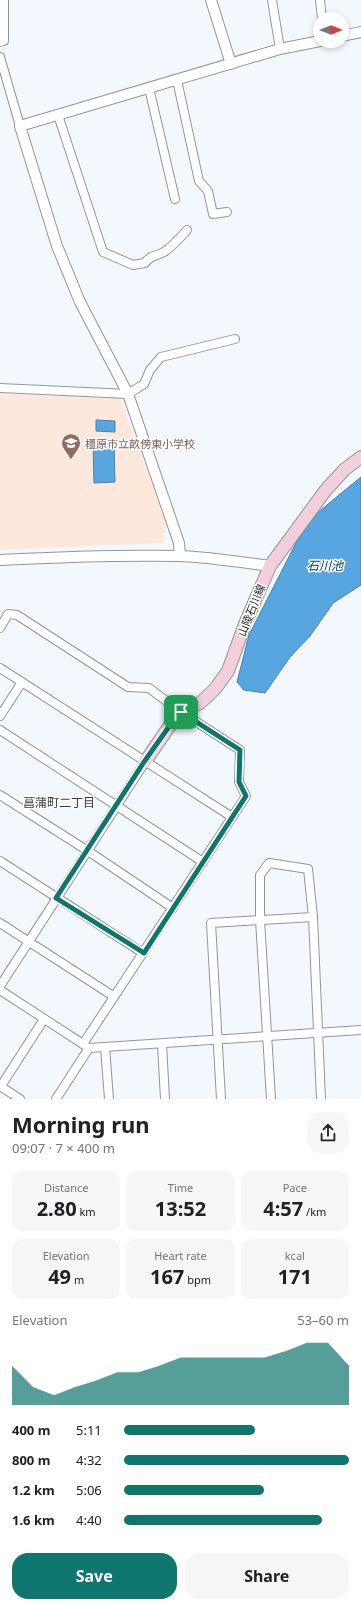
<!DOCTYPE html>
<html lang="en">
<head>
<meta charset="utf-8">
<style>
	:root { --surface:#fff; --page:#f6f6f6; --text:#202124; --muted:#757577; --accent:#0f766e }
	body { margin:0; font-family:"Noto Sans","Noto Sans JP",sans-serif; background:var(--page); color:var(--text); height:100vh; display:flex; flex-direction:column; font-size:15px; white-space:nowrap }
	* { box-sizing:border-box; margin:0 }
	p { font-size:13px; color:var(--muted) }
	.icon { flex:none; width:22px; height:22px; fill:none; stroke:currentColor; stroke-width:2; stroke-linecap:round; stroke-linejoin:round }
	.map { position:relative; height:1099px; overflow:hidden }
	.details { display:flex; flex-direction:column; background:var(--surface); flex:1 }
	.details>* { flex:none }
	.needle { width:26px; rotate:90deg }
	.tools { position:absolute; left:313px; top:12px; display:grid; gap:8px }
	.tools a { display:grid; place-items:center; width:36px; height:36px; border-radius:50%; background:var(--surface); box-shadow:0 2px 6px #0003; font-size:20px }
	.pin { position:absolute; display:grid; place-items:center; width:34px; height:34px; color:#fff; margin:-17px; border-radius:8px; box-shadow:0 2px 6px #0006 }
	.round { display:grid; place-items:center; flex:none; width:42px; height:42px; border-radius:16px; background:var(--page) }
	.summary { display:flex; align-items:center; justify-content:space-between; height:68px; padding:0 12px }
	h1 { font-size:22px; font-weight:700; line-height:30px }
	.stats { display:grid; grid-template-columns:repeat(3,1fr); gap:6px; height:68px; padding:4px 12px }
	.stats div { display:grid; align-content:center; border-radius:10px; background:var(--page); text-align:center }
	.stats b { font-size:20px; font-weight:700 }
	.stats small { font-size:11px; font-weight:400 }
	.stats p { font-size:11px }
	.chart { height:112px; padding:8px 12px }
	.chart p { display:flex; justify-content:space-between }
	.chart svg { width:100%; height:72px; margin-top:4px; fill:var(--accent); opacity:.7 }
	.button { display:flex; gap:8px; margin-top:auto; padding:8px 12px }
	.button a { flex:1; height:46px; border-radius:16px; background:var(--accent); color:#fff; font-size:16px; font-weight:700; line-height:46px; text-align:center }
	.button a+a { background:var(--page); color:var(--text) }
	ul { padding:0 12px; list-style:none; font-size:13px }
	li { display:grid; grid-template-columns:64px 48px 1fr; align-items:center; height:30px }
	li i { height:10px; border-radius:5px; background:var(--accent) }
	.map>svg:first-child { display:block }
	.education { fill:#fee8db }
	.water { fill:#57a6df; stroke:#4981aa }
	.lines { fill:none; stroke-linecap:round; stroke-linejoin:round }
	.minor-casing { stroke:#92969c; stroke-width:10 }
	.tertiary-casing { stroke:#92969c; stroke-width:12 }
	.secondary-casing { stroke:#92969c; stroke-width:14 }
	.minor { stroke:#fff; stroke-width:8 }
	.tertiary { stroke:#fff; stroke-width:10 }
	.secondary { stroke:#f2cfda; stroke-width:12 }
	.route-casing { stroke:#fff; stroke-width:8 }
	.route { stroke:#0f766e; stroke-width:5 }
	.labels { text-anchor:middle; dominant-baseline:central; stroke-width:3; stroke-linejoin:round; paint-order:stroke }
	.education-label { font-size:11px; fill:#785e54; stroke:#fff; text-anchor:start }
	.street-label { font-size:11px; fill:#292b2d; stroke:#fff }
	.water-label { font-size:12px; font-style:italic; fill:#004065; stroke:#fff }
	.neighbourhood-label { font-size:12px; fill:#373a3f; stroke:#fff }
</style>
</head>
<body>
<div class="map">
<svg width="361" height="1099" viewBox="0 0 361 1099">
	<rect width="100%" height="100%" fill="#f3f7fe"/>
	<!-- education -->
	<path class="education" d="M0,394L120,398L166,522L164,543L0,550Z"/>
	<!-- water -->
	<g class="water">
		<path d="M96,420L115,421V432L96,431Z"/>
		<path d="M93,442H114L115,482L94,483Z"/>
		<path d="M361,477V585L333,603L310,636L290,657L265,693L244,690L237,682L249,635L297,541L316,514Z"/>
	</g>
	<g class="lines">
		<defs>
			<g id="minor">
				<path d="M272,0L280,49"/>
				<path d="M320,0L322,19"/>
				<path d="M0,42L4,41V0"/>
				<path d="M0,57L20,126"/>
				<path d="M177,80L199,181L208,191L213,214L227,212"/>
				<path d="M149,88L175,199"/>
				<path d="M58,115L103,252L133,265L145,263C150,255 157,256 164,252C173,246 180,238 187,230"/>
				<path d="M0,388L128,394L144,384L150,370L161,357L235,339"/>
				<path d="M0,628L8,614L17,615L128,687L149,688L181,712L240,750L239,782L246,796L83,1044"/>
				<path d="M0,668L232,817"/>
				<path d="M0,716L22,682"/>
				<path d="M0,730L203,862"/>
				<path d="M0,795L88,851L173,908"/>
				<path d="M0,861L143,953"/>
				<path d="M0,923L113,996"/>
				<path d="M0,986L145,762"/>
				<path d="M0,990L89,1048L361,1030"/>
				<path d="M162,1044L165,1099"/>
				<path d="M105,1047L109,1099"/>
				<path d="M0,1086L20,1099"/>
				<path d="M1,1086L44,1019"/>
				<path d="M56,1099L89,1048"/>
				<path d="M221,1099L211,923L313,917"/>
				<path d="M271,1099L260,920V875L269,863L308,869L313,917L321,1099"/>
			</g>
			<g id="tertiary">
				<path d="M211,0L231,64"/>
				<path d="M342,36L361,32"/>
				<path d="M180,556L179,543L128,394L80,302L57,246L20,126L280,49L320,41"/>
				<path d="M0,560C59,557 120,555 179,556C209,557 240,562 270,566"/>
			</g>
			<path id="secondary" d="M145,762L175,718L181,712L200,703L215,689L228,671L245,624L270,566L325,491L344,470L361,457"/>
		</defs>
		<!-- minor casing -->
		<use href="#minor" class="minor-casing"/>
		<!-- tertiary casing -->
		<use href="#tertiary" class="tertiary-casing"/>
		<!-- secondary casing -->
		<use href="#secondary" class="secondary-casing"/>
		<!-- minor -->
		<use href="#minor" class="minor"/>
		<!-- tertiary -->
		<use href="#tertiary" class="tertiary"/>
		<!-- secondary -->
		<use href="#secondary" class="secondary"/>
	</g>
	<g class="lines">
		<defs>
			<path id="route" d="M181,712L240,750L239,782L246,796L144,953L56,898L144,762L175,718Z"/>
		</defs>
		<!-- route casing -->
		<use href="#route" class="route-casing"/>
		<!-- route -->
		<use href="#route" class="route"/>
	</g>
	<!-- icons -->
	<defs>
		<symbol id="school-pin" viewBox="-11 -11 22 30"><path d="M0 17L-7.5 6A9.5 9.5 0 1 1 7.5 6Z" fill="#8d6e63" stroke="#fff"/><path d="M0-5L7-2L0 1L-7-2ZM-4 1L0 2.5L4 1V4Q0 6-4 4Z" fill="#fff"/></symbol>
	</defs>
	<g fill-rule="evenodd">
		<use href="#school-pin" x="60" y="432" width="22" height="30"/>
	</g>
	<g class="labels">
		<!-- education labels -->
		<g class="education-label">
			<text x="85" y="443">橿原市立畝傍東小学校</text>
		</g>
		<!-- street labels -->
		<g class="street-label">
			<text transform="translate(251 610) rotate(-68)">山陵石川線</text>
		</g>
		<!-- water labels -->
		<g class="water-label">
			<text x="325" y="565">石川池</text>
		</g>
		<!-- neighbourhood labels -->
		<g class="neighbourhood-label">
			<text x="59" y="802">菖蒲町二丁目</text>
		</g>
	</g>
</svg>
<div class="tools">
<a><svg class="needle" viewBox="-14 -14 28 28"><path d="M0-13l5 13h-10z" fill="#e53935"/><path d="M0 13l5-13h-10z" fill="#757577"/></svg></a>
</div>
<div class="pin" style="left:181px;top:712px;background:#1e9e55"><svg class="icon" aria-label="arrive" viewBox="0 0 24 24"><path d="M6 21V4h12l-3 4 3 4H6"/></svg></div>
</div>
<section class="details">
<div class="summary"><div><h1>Morning run</h1><p>09:07 · 7 × 400 m</p></div><a class="round"><svg class="icon" aria-label="share" viewBox="0 0 24 24"><path d="M12 15V3M7 8l5-5 5 5M5 13v7h14v-7"/></svg></a></div>
<div class="stats">
<div><p>Distance</p><b>2.80<small> km</small></b></div>
<div><p>Time</p><b>13:52</b></div>
<div><p>Pace</p><b>4:57<small> /km</small></b></div>
</div>
<div class="stats">
<div><p>Elevation</p><b>49<small> m</small></b></div>
<div><p>Heart rate</p><b>167<small> bpm</small></b></div>
<div><p>kcal</p><b>171</b></div>
</div>
<div class="chart"><p><span>Elevation</span>53–60 m</p>
<svg viewBox="0 0 160 44" preserveAspectRatio="none"><path d="M0 44V20L10 33L20 38L30 33L40 29L50 24L60 24L70 20L80 15L90 15L100 15L110 15L120 15L130 11L140 6L150 6L160 20V44z"/></svg>
</div>
<ul>
<li><b>400 m</b>5:11<i style="width:58%"></i></li>
<li><b>800 m</b>4:32<i style="width:100%"></i></li>
<li><b>1.2 km</b>5:06<i style="width:62%"></i></li>
<li><b>1.6 km</b>4:40<i style="width:88%"></i></li>
</ul>
<div class="button"><a>Save</a><a>Share</a></div>
</section>
</body>
</html>
